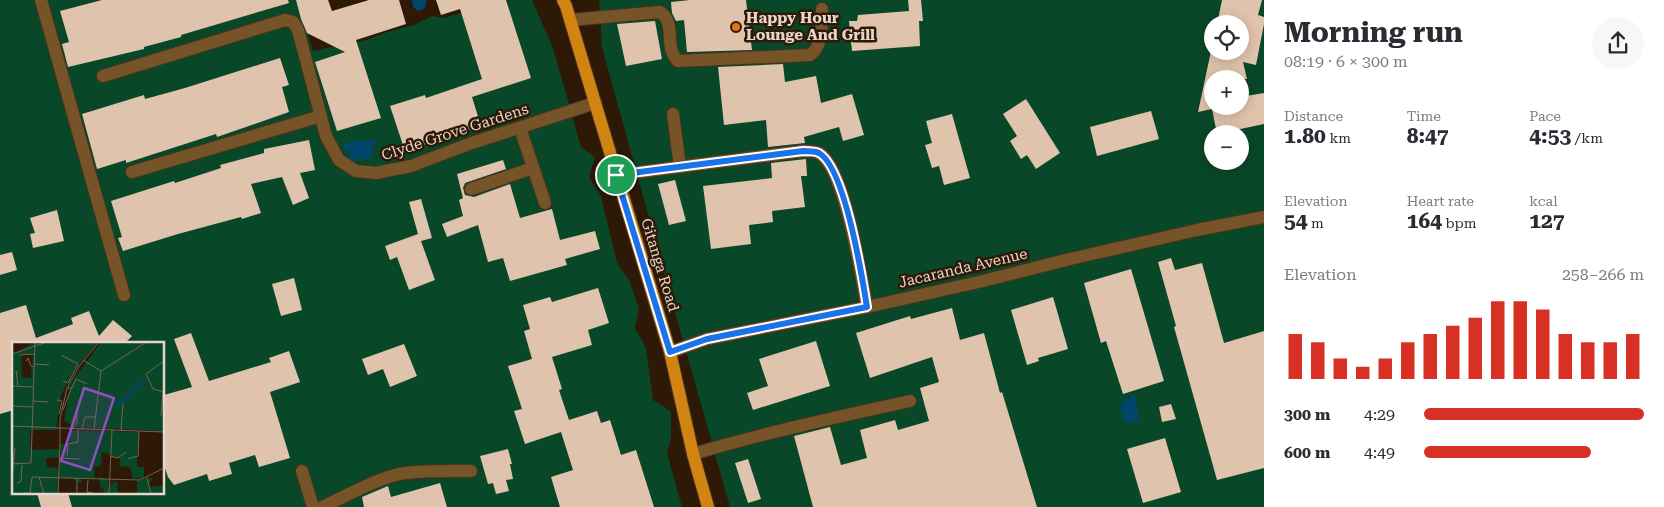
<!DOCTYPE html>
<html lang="en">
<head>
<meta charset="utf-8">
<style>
	:root { --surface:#fff; --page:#f7f7f7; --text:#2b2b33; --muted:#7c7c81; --accent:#d93025 }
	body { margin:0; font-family:"Roboto Serif",serif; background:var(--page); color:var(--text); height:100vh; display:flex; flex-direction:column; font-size:19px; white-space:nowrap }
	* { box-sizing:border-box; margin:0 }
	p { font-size:16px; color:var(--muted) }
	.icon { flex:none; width:28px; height:28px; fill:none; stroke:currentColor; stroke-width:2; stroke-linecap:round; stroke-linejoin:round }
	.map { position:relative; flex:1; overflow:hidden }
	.panel { display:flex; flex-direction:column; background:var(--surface); width:400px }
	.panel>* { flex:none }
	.tools { position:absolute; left:1204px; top:15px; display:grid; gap:10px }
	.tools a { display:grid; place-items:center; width:45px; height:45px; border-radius:50%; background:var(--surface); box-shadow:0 2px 12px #0003; font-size:25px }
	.pin { position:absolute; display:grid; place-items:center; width:42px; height:42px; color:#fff; margin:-21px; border:2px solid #fff; border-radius:50%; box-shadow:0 1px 5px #0007 }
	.round { display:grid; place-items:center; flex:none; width:52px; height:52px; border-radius:26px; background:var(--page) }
	.head { display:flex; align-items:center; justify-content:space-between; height:85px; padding:0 20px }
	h1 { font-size:28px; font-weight:700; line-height:38px }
	.metrics { display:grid; grid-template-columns:repeat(3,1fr); gap:8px; height:85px; padding:5px 20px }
	.metrics div { display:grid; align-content:center }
	.metrics b { font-size:21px; font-weight:700 }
	.metrics small { font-size:14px; font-weight:400 }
	.metrics p { font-size:14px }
	.chart { height:140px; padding:10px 20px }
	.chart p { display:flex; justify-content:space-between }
	.chart svg { width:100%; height:90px; margin-top:5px; stroke:var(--accent); stroke-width:6 }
	ul { padding:0 20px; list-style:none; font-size:16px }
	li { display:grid; grid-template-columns:80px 60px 1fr; align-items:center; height:38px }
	li i { height:12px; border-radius:6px; background:var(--accent) }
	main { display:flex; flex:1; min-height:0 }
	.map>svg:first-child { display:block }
	.green { fill:#084727; fill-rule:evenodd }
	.water { fill:#00456a }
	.building { fill:#e0c3ac }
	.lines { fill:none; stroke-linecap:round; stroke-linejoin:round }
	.minor-casing { stroke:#483321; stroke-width:14 }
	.major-casing { stroke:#483321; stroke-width:14 }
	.minor { stroke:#775328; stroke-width:12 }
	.major { stroke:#d18412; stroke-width:12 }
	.route-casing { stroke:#fff; stroke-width:10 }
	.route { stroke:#1a73e8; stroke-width:6 }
	.food-dot { fill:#e8710a; stroke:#2e1906; stroke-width:2 }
	.labels { text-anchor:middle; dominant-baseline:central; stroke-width:5; stroke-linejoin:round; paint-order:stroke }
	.poi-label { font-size:15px; font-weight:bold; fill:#e5d5ca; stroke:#2e1906; text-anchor:start }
	.street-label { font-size:15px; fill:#e5d5ca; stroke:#2e1906 }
	.inset-river { fill:none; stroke:#00456a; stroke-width:2.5 }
	.inset-road { fill:none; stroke:#776454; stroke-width:1 }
	.view { fill:#904ec1; fill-opacity:0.15; stroke:#904ec1; stroke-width:2.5 }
	.inset-edge { fill:none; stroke:#e5d5ca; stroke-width:2.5 }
</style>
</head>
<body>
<main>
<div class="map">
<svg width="1264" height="507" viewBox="0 0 1264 507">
	<rect width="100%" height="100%" fill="#2e1906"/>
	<!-- green -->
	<g class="green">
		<path d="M0,0H297L313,51L366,40L387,32L414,25L432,16L443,18L509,0H532L553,48L581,147L595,157L589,177L601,196L617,263L629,280L639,308L635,328L646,348L653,400L671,411V437L667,453L682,507H0ZM14,343H164V493H14Z"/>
		<path d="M599,0H1264V507H730L673,305L602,47ZM1212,24H1240V51H1212ZM1212,79H1240V106H1212ZM1212,134H1240V161H1212Z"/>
	</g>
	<!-- water -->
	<g class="water">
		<path d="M412,0H427L424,9L418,11L413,7Z"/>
		<path d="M372,138L375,140L376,143L372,146L373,154L367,160L356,157V161L349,162L347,155L352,153V150L348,152L343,148L344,144L362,139L368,142Z"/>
		<path d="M1133,395L1136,398L1139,420L1129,424L1123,420L1120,407L1126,398Z"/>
	</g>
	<!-- building -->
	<g class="building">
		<path d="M102,0H288L289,3L181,35V37L144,47V49L68,67L62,44L69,42L60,11Z"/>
		<path d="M296,0H328L332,11L369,0H399L406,24L356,40L381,118L337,131L315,62L345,52L307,33L301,19Z"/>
		<path d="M436,0H506L531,78L472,97L481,126L405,151L390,106L425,95L426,98L482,79L460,9L441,15Z"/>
		<path d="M690,0H746L752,50L687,52L684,20L676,21L672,13L671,2Z"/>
		<path d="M908,0H921L923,21H919L920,46L852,51L849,21H857L858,15L909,11Z"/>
		<path d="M1222,0H1262L1258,15L1264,17V24L1256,65L1243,62L1247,79H1212V106H1240V97L1264,93V124L1217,134L1212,109L1198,112L1211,51H1240V24H1217Z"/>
		<path d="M655,21L662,59L626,66L617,24Z"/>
		<path d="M280,58L289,85L282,87L289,112L217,137L216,134L126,163V160L97,169L82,114L144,95L145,99L185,88Z"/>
		<path d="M783,64L785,82L816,76L821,103L852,94L864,135L843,141L839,127L804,137L805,143L768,147L766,120L724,125L718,67Z"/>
		<path d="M1026,99L1060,153L1036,169L1027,155L1021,159L1010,141L1017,136L1003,114Z"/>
		<path d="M1151,111L1159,139L1097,156L1090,127Z"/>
		<path d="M952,114L970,178L944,185L939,166L932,168L925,145L932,143L926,121Z"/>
		<path d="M309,140L315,170L300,173L309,198L293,205L282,177L251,184L261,213L242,219L241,217L178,234L123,251L118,238L122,237L111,201L174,181L175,183L221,168L220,165L264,153V149Z"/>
		<path d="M806,159L807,176H801L805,207L772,211L773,222L749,225L751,244L711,249L703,186L772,178L771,163Z"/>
		<path d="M503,160L506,169L465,183L463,188L465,195L474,197L510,184L520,218L552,209L560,240L595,231L600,249L565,259L567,265L510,281L503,258L488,262L478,225L447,237L442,224L463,216L459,200L463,198L457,174Z"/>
		<path d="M675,180L686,221L669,225L658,184Z"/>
		<path d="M421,199L432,238L421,241L435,280L409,290L397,257L390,260L385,246L418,234L409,202Z"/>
		<path d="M57,210L64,241L33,248L30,234L35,233L30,218Z"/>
		<path d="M12,252L17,270L0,275V255Z"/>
		<path d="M1171,258L1175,270L1202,263L1224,343L1264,331V468L1217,480L1174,327L1176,326L1158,262Z"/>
		<path d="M1131,269L1164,381L1123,394L1106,341L1101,343L1084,283Z"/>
		<path d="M294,278L302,310L281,316L272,284Z"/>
		<path d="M598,288L609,323L588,330L592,345L552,357L562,389L559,390L569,420L597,411L601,423L610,420L621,455L636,450L654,507H560L551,477L573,470L561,432L525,444L514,411L522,409L508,366L532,359L524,331L530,329L523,305L550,297L552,302Z"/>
		<path d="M1053,297L1068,349L1038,358L1039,361L1027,365L1011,310Z"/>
		<path d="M26,305L36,338L73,324L71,318L89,311L99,336L113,320L132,336L125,343H14V410L0,414V313Z"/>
		<path d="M952,308L960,340L984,333L1000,393L1002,392L1037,507H813L794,436L830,427L841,465L867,458L860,430L895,420L898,430L929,421L920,388L939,382L932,357L870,378L856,333L910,316L911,319Z"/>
		<path d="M191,333L209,381L271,362L269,358L289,351L300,382L270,392L290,458L259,467L255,455L229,463L232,474L209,481L207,474L174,485L168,477L164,465V395L192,387L174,339Z"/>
		<path d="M816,341L830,386L753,410L747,393L768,386L759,359Z"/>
		<path d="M404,344L417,376L390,387L383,369L368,375L362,359Z"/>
		<path d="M1171,404L1176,419L1162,422L1159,407Z"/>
		<path d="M1165,438L1181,492L1143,503L1127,449Z"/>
		<path d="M508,449L512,464H510L513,479L506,480L509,491L496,494L493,483L488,484L480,456Z"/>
		<path d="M748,459L761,499L748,503L735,463Z"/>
		<path d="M440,483L447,507H364L362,497L388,486L391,497Z"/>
		<path d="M37,493H68L72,507H41Z"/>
	</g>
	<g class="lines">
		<defs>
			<g id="minor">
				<path d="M41,0L124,295"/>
				<path d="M570,20L660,12C677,23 663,47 678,61L810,55C824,45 821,24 822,9"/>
				<path d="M103,76L285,20L293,22L298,30L326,136L339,160L356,171L376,173L411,166L469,144L595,103"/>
				<path d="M673,114L680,167"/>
				<path d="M520,128L545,203"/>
				<path d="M132,172L321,116"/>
				<path d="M616,175L803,151C808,151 815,151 819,153C845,168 861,276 867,307"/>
				<path d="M471,189L533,168"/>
				<path d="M670,352L707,339L867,307L983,281L1070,259L1197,230L1264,217"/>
				<path d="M693,454C764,433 837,417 910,401"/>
				<path d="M302,471L313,507"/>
				<path d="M322,507C347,496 378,477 405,473C427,470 449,471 471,471"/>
			</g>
			<path id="major" d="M563,0L566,6L670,352L693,454L708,507"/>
		</defs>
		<!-- minor casing -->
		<use href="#minor" class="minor-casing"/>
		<!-- major casing -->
		<use href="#major" class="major-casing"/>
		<!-- minor -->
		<use href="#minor" class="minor"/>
		<!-- major -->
		<use href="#major" class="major"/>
	</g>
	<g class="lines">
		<defs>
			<path id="route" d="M803,151C808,151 815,151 819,153C845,168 862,276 867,307L707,339L670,352L616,175Z"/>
		</defs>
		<!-- route casing -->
		<use href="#route" class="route-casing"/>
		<!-- route -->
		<use href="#route" class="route"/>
	</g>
	<!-- markers -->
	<circle class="food-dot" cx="736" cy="27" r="5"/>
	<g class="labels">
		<!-- poi labels -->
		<g class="poi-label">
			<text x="746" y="18">Happy Hour<tspan x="746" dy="17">Lounge And Grill</tspan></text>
		</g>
		<!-- street labels -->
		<g class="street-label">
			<text transform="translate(455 132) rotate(-18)">Clyde Grove Gardens</text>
			<text transform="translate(660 265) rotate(73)">Gitanga Road</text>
			<text transform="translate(963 268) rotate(-13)">Jacaranda Avenue</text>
		</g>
	</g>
	<!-- overview -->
	<g transform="translate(12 342)">
		<rect width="152" height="152" fill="#2e1906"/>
		<path d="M21,1H85L63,27L49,53L44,88H18V108L47,107V116H34L35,125L46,126L45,152H0V13ZM9,12H21L19,36L10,35ZM88,1H152V89L63,85L52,79L59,41ZM58,88L126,90L125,125H132V136L121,137L118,125L107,124L108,116L90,110L89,124L82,125L83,136L68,137L71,139L67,141L62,137L47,135L49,102H58ZM87,135L96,138V149L98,143L103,141L98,139L109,140H105L106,152L91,151L92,144L89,149ZM138,136L141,137L137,141L138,145L152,143V152H125V139Z" fill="#084727" fill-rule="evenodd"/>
		<path class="inset-river" d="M101,62L117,56L125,44L135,39"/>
		<path class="inset-road" d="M0,12L32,1M8,13L23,12M49,13L66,22L56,41L51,39M71,18L89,29M14,19L16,16L19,24L22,25M152,19L134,32L141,47L152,50M22,22L37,23M5,32L4,29L6,44M0,44L21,45M56,46H60L64,37L75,42M45,58L50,59L47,72M21,59L36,60M0,64L21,65M51,68L59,47M149,74L151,50M0,84L25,85M24,85L152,90M61,86L65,81V72M70,87L73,75H83M82,87L89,29L133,1M109,88L111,61M48,104V77L55,46L68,23L86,1M55,114L56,102L66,100V87M98,114L106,116L114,110M47,116L68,117M116,117L126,114L127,89M0,122L19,121L23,1M27,135L32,152M0,136L3,106M135,136L139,152M76,138L75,150L81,151M5,141L9,139L10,123M12,151H18L20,135L128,138L152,126M46,152L48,103M65,152V136M97,152L100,88"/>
		<path class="view" d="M72,46L102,56L78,128L49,119Z"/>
		<rect width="152" height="152" class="inset-edge"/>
	</g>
</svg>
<div class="tools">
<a><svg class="icon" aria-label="locate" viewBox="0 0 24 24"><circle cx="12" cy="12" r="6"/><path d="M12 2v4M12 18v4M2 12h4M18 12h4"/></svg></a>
<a>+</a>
<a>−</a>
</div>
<div class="pin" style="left:616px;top:175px;background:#1e9e55"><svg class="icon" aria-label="arrive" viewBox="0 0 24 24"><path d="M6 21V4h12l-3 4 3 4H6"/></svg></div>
</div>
<section class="panel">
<div class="head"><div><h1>Morning run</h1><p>08:19 · 6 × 300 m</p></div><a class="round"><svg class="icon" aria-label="share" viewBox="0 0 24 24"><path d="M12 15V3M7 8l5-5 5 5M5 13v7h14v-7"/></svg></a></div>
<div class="metrics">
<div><p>Distance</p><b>1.80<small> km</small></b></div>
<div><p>Time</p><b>8:47</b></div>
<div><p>Pace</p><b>4:53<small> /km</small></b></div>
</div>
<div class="metrics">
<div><p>Elevation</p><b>54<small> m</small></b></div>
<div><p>Heart rate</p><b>164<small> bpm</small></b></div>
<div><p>kcal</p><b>127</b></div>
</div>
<div class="chart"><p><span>Elevation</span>258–266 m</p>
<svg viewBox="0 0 160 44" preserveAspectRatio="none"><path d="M5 44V22M15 44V26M25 44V34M35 44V38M45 44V34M55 44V26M65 44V22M75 44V18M85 44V14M95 44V6M105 44V6M115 44V10M125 44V22M135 44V26M145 44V26M155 44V22"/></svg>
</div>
<ul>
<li><b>300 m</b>4:29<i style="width:100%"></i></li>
<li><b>600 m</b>4:49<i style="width:76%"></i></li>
</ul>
</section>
</main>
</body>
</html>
